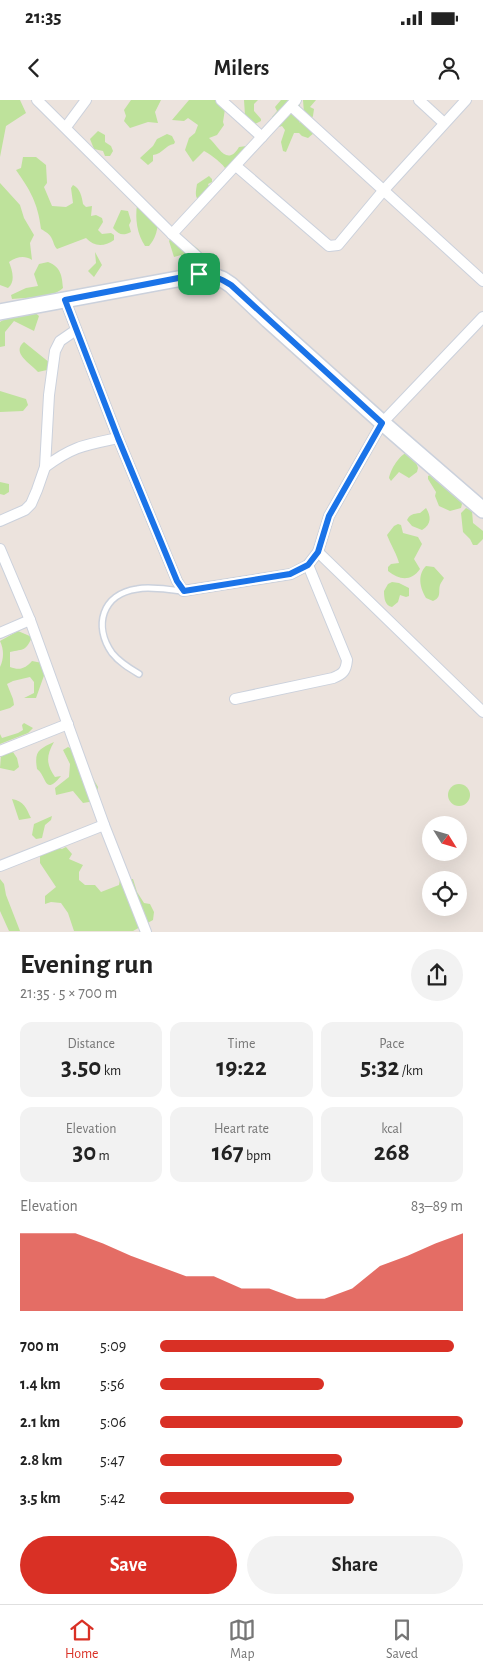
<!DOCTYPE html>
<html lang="en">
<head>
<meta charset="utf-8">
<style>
	:root { --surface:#fff; --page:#f2f2f2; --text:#222; --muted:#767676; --line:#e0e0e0; --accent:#d93025 }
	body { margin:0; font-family:"Alegreya Sans",sans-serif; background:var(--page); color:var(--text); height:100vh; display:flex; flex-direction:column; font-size:19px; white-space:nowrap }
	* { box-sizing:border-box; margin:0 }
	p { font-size:16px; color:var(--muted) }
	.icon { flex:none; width:28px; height:28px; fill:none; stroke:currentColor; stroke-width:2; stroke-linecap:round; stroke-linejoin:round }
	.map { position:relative; height:832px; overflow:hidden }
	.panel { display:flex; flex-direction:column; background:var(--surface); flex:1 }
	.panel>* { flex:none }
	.needle { width:32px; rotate:127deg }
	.fabs { position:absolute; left:422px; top:716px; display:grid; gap:10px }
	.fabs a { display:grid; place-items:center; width:45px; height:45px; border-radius:50%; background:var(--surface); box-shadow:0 5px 20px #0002; font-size:25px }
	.pin { position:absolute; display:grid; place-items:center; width:42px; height:42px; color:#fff; margin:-21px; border-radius:10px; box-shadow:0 2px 8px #0006 }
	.round { display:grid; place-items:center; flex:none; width:52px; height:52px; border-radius:26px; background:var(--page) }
	.overview { display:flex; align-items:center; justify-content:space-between; height:85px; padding:0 20px }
	h1 { font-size:28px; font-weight:700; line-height:38px }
	.metrics { display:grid; grid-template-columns:repeat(3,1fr); gap:8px; height:85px; padding:5px 20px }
	.metrics div { display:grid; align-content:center; border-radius:12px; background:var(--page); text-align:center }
	.metrics b { font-size:25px; font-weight:700 }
	.metrics small { font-size:14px; font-weight:400 }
	.metrics p { font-size:14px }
	.chart { height:140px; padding:10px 20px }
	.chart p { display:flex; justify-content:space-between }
	.chart svg { width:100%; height:90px; margin-top:5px; fill:var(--accent); opacity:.7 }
	.action { display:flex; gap:10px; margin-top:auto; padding:10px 20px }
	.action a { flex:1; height:58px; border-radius:30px; background:var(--accent); color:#fff; font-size:20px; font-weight:700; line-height:58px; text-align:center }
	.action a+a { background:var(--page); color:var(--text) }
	ul { padding:0 20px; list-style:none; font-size:16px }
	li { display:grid; grid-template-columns:80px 60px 1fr; align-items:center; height:38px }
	li i { height:12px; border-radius:6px; background:var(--accent) }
	.status { display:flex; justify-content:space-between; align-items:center; height:35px; padding:0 25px; background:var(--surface); direction:ltr }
	.status svg { height:14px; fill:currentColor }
	header { display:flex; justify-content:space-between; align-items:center; height:65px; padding:0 20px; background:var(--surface); font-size:22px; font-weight:700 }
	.tab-bar { display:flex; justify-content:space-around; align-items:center; height:70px; border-top:1px solid var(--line); background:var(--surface); font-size:14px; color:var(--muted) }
	.tab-bar a { display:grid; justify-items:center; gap:2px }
	.tab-bar .current { color:var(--accent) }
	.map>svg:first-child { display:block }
	.green { fill:#bee29b }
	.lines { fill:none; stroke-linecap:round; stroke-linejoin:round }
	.lane-casing { stroke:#cbd1dc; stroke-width:8 }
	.street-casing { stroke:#cbd1dc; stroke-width:12 }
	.secondary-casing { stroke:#cbd1dc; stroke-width:18 }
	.lane { stroke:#fff; stroke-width:5 }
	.street { stroke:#fff; stroke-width:10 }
	.secondary { stroke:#fff; stroke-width:15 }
	.route-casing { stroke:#fff; stroke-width:10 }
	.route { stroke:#1a73e8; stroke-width:6 }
</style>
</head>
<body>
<div class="status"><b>21:35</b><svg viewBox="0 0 49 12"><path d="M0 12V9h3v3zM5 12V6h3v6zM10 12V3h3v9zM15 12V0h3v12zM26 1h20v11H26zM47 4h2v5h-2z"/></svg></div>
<header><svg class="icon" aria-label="back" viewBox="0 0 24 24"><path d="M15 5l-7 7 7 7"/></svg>Milers<svg class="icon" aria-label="person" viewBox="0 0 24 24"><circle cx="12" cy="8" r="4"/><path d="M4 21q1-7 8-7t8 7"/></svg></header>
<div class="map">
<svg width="483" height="832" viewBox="0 0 483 832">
	<rect width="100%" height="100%" fill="#ece3dd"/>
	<!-- green -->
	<g class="green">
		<path d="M0,0H20L26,13L6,26L0,57Z"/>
		<path d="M131,0H161L155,12L158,23L148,22L130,28L124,21L126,16L124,10Z"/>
		<path d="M189,0H221L225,9L223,22L224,25L217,35L209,38C219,47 227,67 239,47L247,46L235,62L225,68C223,64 209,53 204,51L193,62L185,50L189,38L195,33L198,25L188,18L184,21L172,20Z"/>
		<path d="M244,0H258L254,4V11L261,19V21L255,24L245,15Z"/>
		<path d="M281,0H300L299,23L304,13L303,0H316L310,7L314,9L313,16L311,20L315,32L308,38L302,36L299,33H294L286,52L283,51L281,42L285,30L282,26L279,27L273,21L272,17L277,11L275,7Z"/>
		<path d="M98,31L105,35V42L111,46L113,51L110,56H105L103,51L94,49L90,39Z"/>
		<path d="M167,34L172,36L175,42L174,44C165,45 163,54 153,55V61L148,65L140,58L153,46L157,39Z"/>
		<path d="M23,57H36L46,65L47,83L44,87L52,106L66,107L73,103L71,88L73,85C80,88 82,97 83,104L86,107L92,106L91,116L96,115L102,118L103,122L98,130L102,134L111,133L114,135V140C104,147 94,147 86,138L57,149C54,146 54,143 52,139C50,134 46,132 41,129C38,103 30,90 16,70L21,68Z"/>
		<path d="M209,76L212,79V82L208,84L211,90L200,102C194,97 196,91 197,84Z"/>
		<path d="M0,83L20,105L24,118L34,135L30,143L32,160C24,155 17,157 9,162C12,170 16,181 8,188L0,185Z"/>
		<path d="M137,105L158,123C157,132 155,139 149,146H145C137,134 135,119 137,105Z"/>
		<path d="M121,110L128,111L131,121L129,125L131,132C123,136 119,135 113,128Z"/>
		<path d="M171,138C184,141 199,144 204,158L196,170L191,171L185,165V161L181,155L174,157L169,141Z"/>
		<path d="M95,152L102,165L94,177L88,171L96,163Z"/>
		<path d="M48,162C61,167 62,176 63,188C51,199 28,197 12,199L11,195L26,188L38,186L34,174L39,164Z"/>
		<path d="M33,211L39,216L34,231L14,221L5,232V246L0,247V222L15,212L31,214Z"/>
		<path d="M24,242L50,263L47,270L38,272C30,263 11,253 24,242Z"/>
		<path d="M0,291L26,299L28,305L23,311L0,312Z"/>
		<path d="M408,352L414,357L418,368L417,372L409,378L399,372L391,381L389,378C391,369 399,355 408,352Z"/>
		<path d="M432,374L459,399L462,404L461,408L450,411L439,406L435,396L436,392L428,379V376Z"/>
		<path d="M0,382L9,384V392L4,395L0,394Z"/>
		<path d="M426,408C431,416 432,424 422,430L412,426L407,420C410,414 413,414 420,413Z"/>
		<path d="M466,408L472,411L473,423L483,431V439L477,445H473L470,439L463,432L461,413Z"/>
		<path d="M398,424L401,425L403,433L418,437L422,444L414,459L420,469C411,482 399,480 388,471V467L391,464L399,463C398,457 390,443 387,435L394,426Z"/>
		<path d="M426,466L434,467L444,478C443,480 441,482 440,485C438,492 442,497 433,501L426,498C420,488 417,475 426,466Z"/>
		<path d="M392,482L399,483L409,488V496L406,497L400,495L398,502L392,507C385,506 384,498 384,491L388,484Z"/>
		<path d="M18,531L32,537C26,551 24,549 10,552V567C20,571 26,568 32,561L42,563L46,570L36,598H24L34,593V582L30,577L13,581L7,584L13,599L14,605L10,608L0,611V567C4,558 4,550 0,541Z"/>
		<path d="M24,623L33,628L28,633L0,644V634L2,638L18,633L23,630L22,625Z"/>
		<path d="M54,642C46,656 46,664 55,677L61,676C44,697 47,676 37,669C34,651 39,649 54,642Z"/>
		<path d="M68,647L77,652L98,687L95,701L83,703L73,691L56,695L55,688L69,677L70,664L63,650Z"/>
		<path d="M13,652L17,658L19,667L14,671L0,668L1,655Z"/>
		<circle cx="459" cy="695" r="11"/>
		<path d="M12,699C24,701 26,708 31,718L19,720Z"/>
		<path d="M52,716L51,720L45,725L42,738L36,739L32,735L34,724Z"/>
		<path d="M56,746L62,749L66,747L72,754L69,759L83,765L79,772V780L85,785H95L101,792L119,785L120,779H133L137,792L144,803L150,804L154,812L153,820L133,831H74L68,813L61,803L51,802L45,804V796L56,787L40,763V755Z"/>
		<path d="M0,779L4,784L6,795L20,831H9L0,811Z"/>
	</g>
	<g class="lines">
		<defs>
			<path id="lane" d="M139,574C129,568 119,562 112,553C93,526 102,494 137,489C151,486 168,490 183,491"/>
			<g id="street">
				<path d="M37,0L172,134L219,176"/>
				<path d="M221,0L262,37"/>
				<path d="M419,0L444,23"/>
				<path d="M291,6L483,181"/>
				<path d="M66,27L86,0"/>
				<path d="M236,66L329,146L338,145L383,91L466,0"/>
				<path d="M172,134L296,0"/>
				<path d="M65,200L118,338L177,481L183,491L291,474L308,465L318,452L329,416L382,323L483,217"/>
				<path d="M45,367C73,346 85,345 118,338"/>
				<path d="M0,421L25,410L31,404L37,390L45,367L49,295L55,251L60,241L76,230"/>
				<path d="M0,449L30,520L104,725L146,832"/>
				<path d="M318,452L483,612"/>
				<path d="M0,533L30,520"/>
				<path d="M235,599L333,578C343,574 346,571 347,560L308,465"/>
				<path d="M0,651L68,624"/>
				<path d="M0,766L104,725"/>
			</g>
			<path id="secondary" d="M0,212L199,175H210L222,179L231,185L268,220L385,325L483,410"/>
		</defs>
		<!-- lane casing -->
		<use href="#lane" class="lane-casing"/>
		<!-- street casing -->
		<use href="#street" class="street-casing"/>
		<!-- secondary casing -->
		<use href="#secondary" class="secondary-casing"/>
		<!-- lane -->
		<use href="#lane" class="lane"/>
		<!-- street -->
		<use href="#street" class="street"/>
		<!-- secondary -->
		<use href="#secondary" class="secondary"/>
	</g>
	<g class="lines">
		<defs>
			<path id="route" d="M199,174C212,175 220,178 231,185L382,323L329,416L318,452L308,465L290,474L184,491L177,481L118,338L65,200Z"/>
		</defs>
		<!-- route casing -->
		<use href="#route" class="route-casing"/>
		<!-- route -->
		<use href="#route" class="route"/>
	</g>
</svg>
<div class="fabs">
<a><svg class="needle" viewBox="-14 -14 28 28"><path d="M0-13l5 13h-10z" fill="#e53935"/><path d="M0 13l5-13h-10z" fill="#767676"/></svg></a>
<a><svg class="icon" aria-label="locate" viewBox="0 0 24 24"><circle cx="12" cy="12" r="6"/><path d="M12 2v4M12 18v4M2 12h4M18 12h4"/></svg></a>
</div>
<div class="pin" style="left:199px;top:174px;background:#1e9e55"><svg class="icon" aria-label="arrive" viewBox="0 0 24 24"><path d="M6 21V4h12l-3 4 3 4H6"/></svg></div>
</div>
<section class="panel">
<div class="overview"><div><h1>Evening run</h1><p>21:35 · 5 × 700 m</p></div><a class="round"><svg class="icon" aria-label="share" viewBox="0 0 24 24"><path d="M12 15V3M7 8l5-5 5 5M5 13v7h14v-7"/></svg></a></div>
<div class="metrics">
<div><p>Distance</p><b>3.50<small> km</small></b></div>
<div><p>Time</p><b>19:22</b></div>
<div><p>Pace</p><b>5:32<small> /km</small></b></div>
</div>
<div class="metrics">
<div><p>Elevation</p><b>30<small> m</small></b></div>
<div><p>Heart rate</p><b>167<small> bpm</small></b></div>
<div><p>kcal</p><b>268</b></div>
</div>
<div class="chart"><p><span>Elevation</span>83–89 m</p>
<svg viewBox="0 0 160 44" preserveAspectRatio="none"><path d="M0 44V6L10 6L20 6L30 11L40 17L50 22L60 27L70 27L80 33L90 33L100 38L110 38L120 33L130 22L140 17L150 11L160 6V44z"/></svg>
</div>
<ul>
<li><b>700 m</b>5:09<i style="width:97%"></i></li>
<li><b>1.4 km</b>5:56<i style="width:54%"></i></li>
<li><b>2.1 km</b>5:06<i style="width:100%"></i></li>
<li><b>2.8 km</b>5:47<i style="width:60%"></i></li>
<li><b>3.5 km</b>5:42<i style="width:64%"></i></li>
</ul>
<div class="action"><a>Save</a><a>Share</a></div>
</section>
<nav class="tab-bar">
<a class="current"><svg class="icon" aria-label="home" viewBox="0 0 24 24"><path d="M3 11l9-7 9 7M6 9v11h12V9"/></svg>Home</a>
<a><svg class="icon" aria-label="map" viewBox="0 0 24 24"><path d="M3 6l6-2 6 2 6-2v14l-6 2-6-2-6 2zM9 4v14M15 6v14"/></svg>Map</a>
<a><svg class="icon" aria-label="saved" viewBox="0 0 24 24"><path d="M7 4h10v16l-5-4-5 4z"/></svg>Saved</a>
</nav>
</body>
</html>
